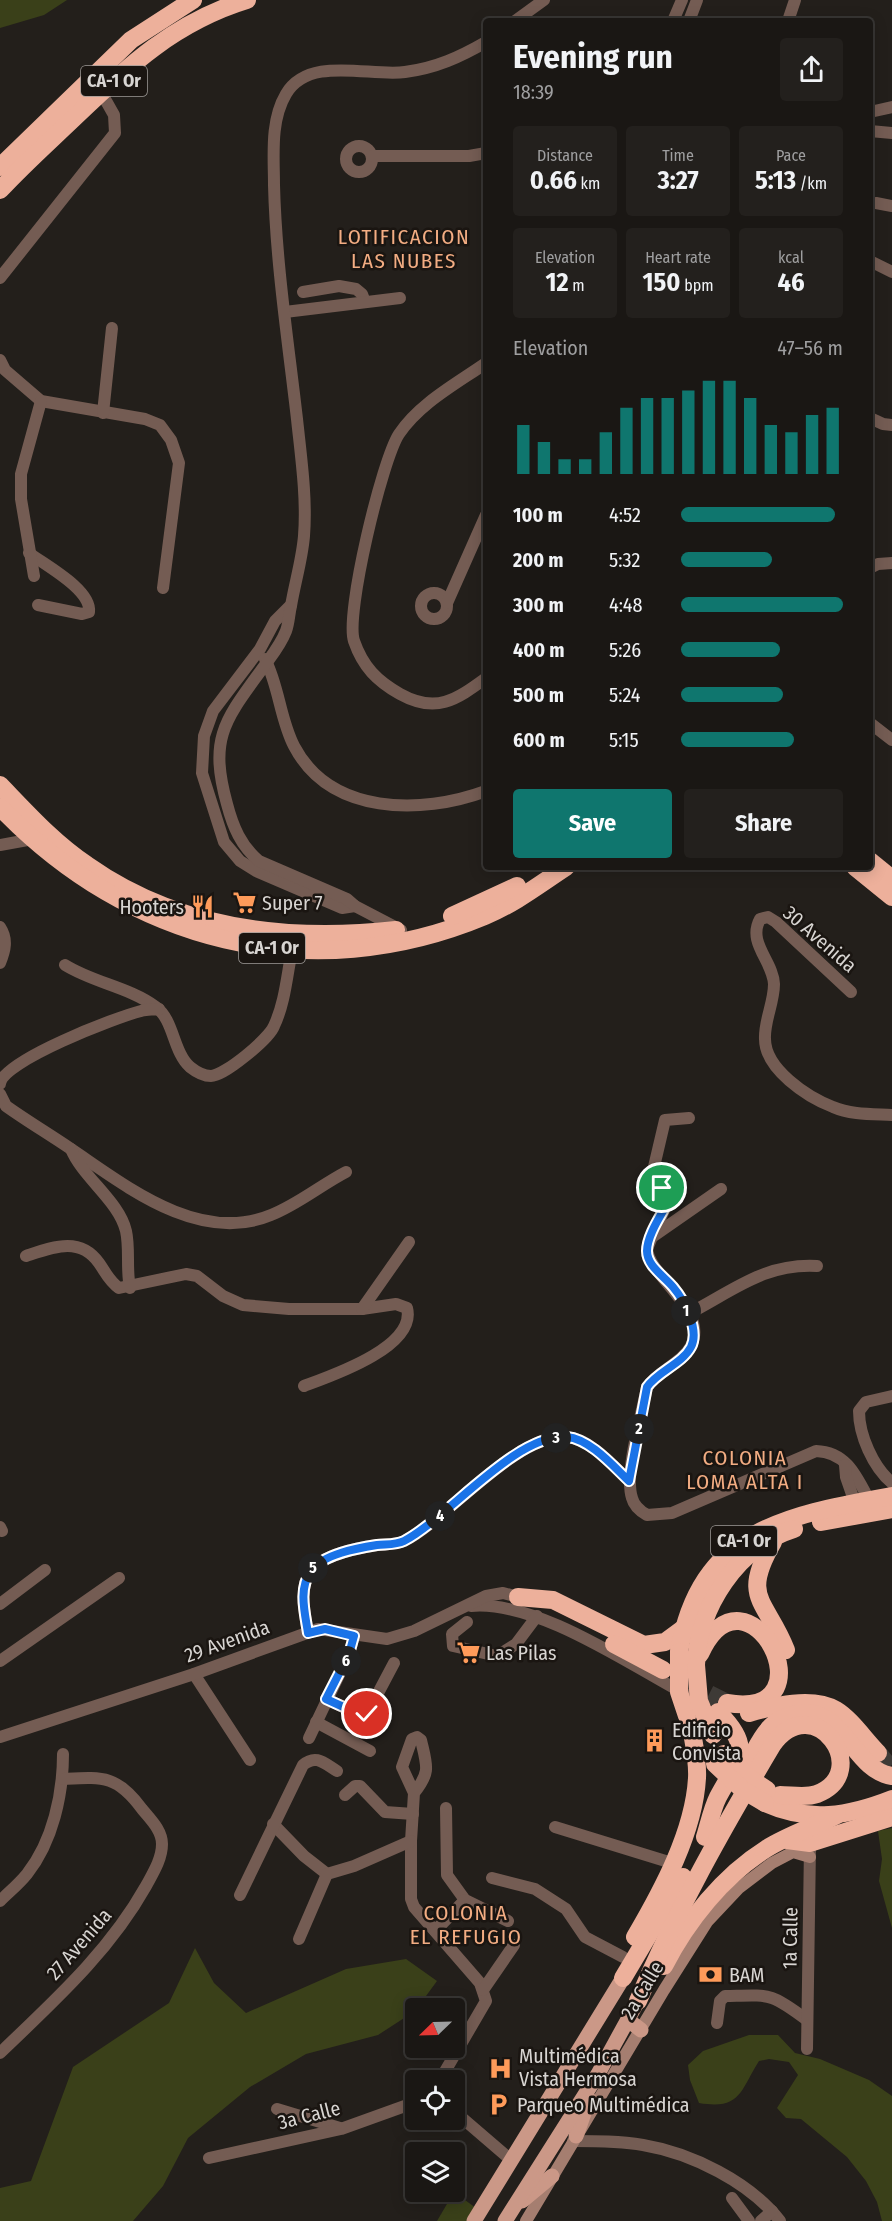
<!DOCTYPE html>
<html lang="en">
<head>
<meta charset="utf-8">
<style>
	:root { --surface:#1a1714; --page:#23201d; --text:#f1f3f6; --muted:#9f9fa0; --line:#383634; --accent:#0f766e }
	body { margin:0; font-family:"Fira Sans Condensed",sans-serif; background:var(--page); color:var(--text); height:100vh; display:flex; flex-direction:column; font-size:22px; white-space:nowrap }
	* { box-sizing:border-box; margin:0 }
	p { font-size:20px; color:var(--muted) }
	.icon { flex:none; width:33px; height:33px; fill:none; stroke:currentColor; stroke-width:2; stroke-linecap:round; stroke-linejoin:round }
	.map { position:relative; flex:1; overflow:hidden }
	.sheet { position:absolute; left:483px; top:18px; width:390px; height:852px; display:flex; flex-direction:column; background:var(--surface); border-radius:6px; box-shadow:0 3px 15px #0003,0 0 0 2px var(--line) }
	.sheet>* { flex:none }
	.needle { width:39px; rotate:247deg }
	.buttons { position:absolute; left:405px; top:1998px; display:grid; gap:12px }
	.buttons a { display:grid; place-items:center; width:60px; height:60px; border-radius:6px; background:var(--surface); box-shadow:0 3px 15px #0003,0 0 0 2px var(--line); font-size:30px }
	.pin { position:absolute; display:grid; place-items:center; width:51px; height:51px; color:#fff; margin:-26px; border:3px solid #fff; border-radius:50%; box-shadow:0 2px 6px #0007 }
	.km { position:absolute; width:30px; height:30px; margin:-15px; border-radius:50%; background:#222; color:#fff; font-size:16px; line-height:30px; text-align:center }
	.round { display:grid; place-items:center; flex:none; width:63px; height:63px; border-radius:6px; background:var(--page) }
	.overview { display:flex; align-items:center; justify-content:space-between; height:102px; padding:0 30px }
	h1 { font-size:33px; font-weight:700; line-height:45px }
	.metrics { display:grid; grid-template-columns:repeat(3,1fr); gap:9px; height:102px; padding:6px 30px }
	.metrics div { display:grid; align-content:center; border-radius:6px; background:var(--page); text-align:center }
	.metrics b { font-size:26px; font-weight:700 }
	.metrics small { font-size:16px; font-weight:400 }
	.metrics p { font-size:16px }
	.chart { height:168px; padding:12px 30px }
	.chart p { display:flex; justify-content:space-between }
	.chart svg { width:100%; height:108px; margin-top:6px; stroke:var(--accent); stroke-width:6 }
	.cta { display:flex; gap:12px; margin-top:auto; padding:12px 30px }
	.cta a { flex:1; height:69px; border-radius:6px; background:var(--accent); color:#fff; font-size:24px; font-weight:700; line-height:69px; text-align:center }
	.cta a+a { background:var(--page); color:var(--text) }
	ul { padding:0 30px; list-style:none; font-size:20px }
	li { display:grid; grid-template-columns:96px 72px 1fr; align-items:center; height:45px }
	li i { height:15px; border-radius:8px; background:var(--accent) }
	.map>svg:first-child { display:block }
	.green { fill:#3a4019 }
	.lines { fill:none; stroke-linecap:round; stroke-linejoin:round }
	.highway-tunnel { stroke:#3e3a36; stroke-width:18; stroke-dasharray:18 9; stroke-linecap:butt }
	.street { stroke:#745c53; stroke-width:12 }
	.secondary { stroke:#a57e70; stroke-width:12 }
	.primary { stroke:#cb9887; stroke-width:15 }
	.highway { stroke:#edb09b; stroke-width:18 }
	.highway-bridge { stroke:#edb09b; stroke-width:18 }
	.route-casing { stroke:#fff; stroke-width:12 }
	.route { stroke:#1a73e8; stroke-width:8 }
	.labels { text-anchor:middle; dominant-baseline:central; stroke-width:5; stroke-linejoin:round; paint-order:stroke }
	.shield { fill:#1a1511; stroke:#9f9b98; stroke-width:1.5 }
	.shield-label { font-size:18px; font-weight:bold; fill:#d8d5d2 }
	.poi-label { font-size:20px; fill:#d8d5d2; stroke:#1a1511; text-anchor:start }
	.street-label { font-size:20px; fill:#d8d5d2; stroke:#1a1511 }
	.neighbourhood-label { font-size:21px; letter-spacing:1.5px; fill:#f3ad83; stroke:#1a1511 }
</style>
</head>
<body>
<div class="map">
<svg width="892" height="2221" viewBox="0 0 892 2221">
	<rect width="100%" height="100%" fill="#231f1b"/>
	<!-- green -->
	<g class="green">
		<path d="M0,0H67L44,15L0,28Z"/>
		<path d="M892,1828V1928L879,1881L882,1859L878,1831Z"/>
		<path d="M195,1948L214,1983L246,2013L346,1969L406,1959L437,1981L415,2011L378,2035L306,2054L250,2087L188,2138L163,2186L133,2221H0V2188L31,2181L73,2067L169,2003Z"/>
		<path d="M749,2035H778L795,2053L820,2059L869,2080L892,2096V2221H882L877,2202L866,2181L847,2157L801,2119L786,2118L777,2108L798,2075L789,2062L769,2059L759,2061C740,2091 741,2110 699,2103L690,2080L688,2065L703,2051Z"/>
		<path d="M454,2192L480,2211L474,2221H437Z"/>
	</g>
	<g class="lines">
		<!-- highway-tunnel -->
		<g class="highway-tunnel">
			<path d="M685,1682L727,1703"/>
			<path d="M878,1753L892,1770"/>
		</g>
		<!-- street -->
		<g class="street">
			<path d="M515,21L544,0"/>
			<path d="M673,21L682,0"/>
			<path d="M689,21L697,0"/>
			<path d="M788,21L795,0"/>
			<path d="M870,112L892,107"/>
			<path d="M870,131L892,133"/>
			<circle cx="359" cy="159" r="13"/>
			<path d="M372,156H469L486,153"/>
			<path d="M876,203L892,206"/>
			<path d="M870,261L892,272"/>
			<path d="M0,278L115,133L114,115L101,92"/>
			<path d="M303,292L339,286L356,289L362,294L365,302"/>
			<path d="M285,312L400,298"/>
			<path d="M0,360L5,370L41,401L145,419L160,425L171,440L179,463L163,588"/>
			<path d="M486,363C456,384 420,403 399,434C382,460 345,614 354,641C363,667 377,681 400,694C436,714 456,700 486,678"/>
			<path d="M103,413L112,328"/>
			<path d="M870,418L883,424L892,425"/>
			<path d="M29,553C45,565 92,590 89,612L82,614L38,605"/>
			<path d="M870,568L878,564L892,563"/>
			<path d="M34,576L21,499V474L41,401"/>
			<circle cx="434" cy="606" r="13"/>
			<path d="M447,603L486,515"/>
			<path d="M291,605L275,621L260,649L213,711L204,736L202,773L224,842L240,861L256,871L342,908L355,906"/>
			<path d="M265,659C279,686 280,719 294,746C330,815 421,815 486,791"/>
			<path d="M870,723L892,740"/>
			<path d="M0,845L33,839"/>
			<path d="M0,927C8,939 5,951 0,963"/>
			<path d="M401,930L355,906L347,899L259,861C241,846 233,827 227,804C208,736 226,719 265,665C273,654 281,644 286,631C289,623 289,614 291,606C295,582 302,560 304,536C307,498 301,457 297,419C288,341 276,263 274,185C274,156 270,121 286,94C309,55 370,77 405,72C436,68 460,57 486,42"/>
			<path d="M65,965C94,983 129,987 156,1007C174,1020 173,1052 190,1067C195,1071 203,1076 211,1076C224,1076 269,1039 274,1026C285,1003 287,975 292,950"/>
			<path d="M851,992L776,922L768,917L760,919C747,943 773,961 774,984C774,1003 764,1021 765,1039C765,1069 807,1097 833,1107C851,1115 873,1114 892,1115"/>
			<path d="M0,1084C2,1061 117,1017 141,1011C146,1009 153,1010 159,1009"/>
			<path d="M0,1094L6,1106C27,1121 49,1134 71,1149C126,1186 199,1245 271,1215C297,1205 321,1185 346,1172"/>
			<path d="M71,1149C83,1178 119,1201 126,1231C130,1249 126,1269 130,1288"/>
			<path d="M721,1189L652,1237L647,1249C650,1278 709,1310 691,1346C682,1363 658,1371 647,1387C642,1413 624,1474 632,1498C634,1506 640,1511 647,1515L672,1513L816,1451C846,1452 856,1475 869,1500"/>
			<path d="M652,1236L667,1204L653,1171L665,1120L689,1118"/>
			<path d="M26,1256C53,1247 80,1236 99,1263C106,1273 109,1281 119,1288L186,1274L197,1276L223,1296L243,1305L289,1309H362L396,1304L407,1308C417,1347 331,1376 304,1386"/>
			<path d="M362,1309L409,1242"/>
			<path d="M688,1314C733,1291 764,1263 817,1266"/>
			<path d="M892,1396L866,1402L859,1411C859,1435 873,1467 892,1483"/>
			<path d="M845,1465L846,1477L855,1503"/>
			<path d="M0,1527L2,1531"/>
			<path d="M0,1604L45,1570"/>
			<path d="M471,1606C536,1600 627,1663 685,1694"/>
			<path d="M467,1622L452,1634L453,1646L497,1656L516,1644L537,1616"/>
			<path d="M308,1633C305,1613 298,1589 311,1571C323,1554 358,1548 377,1545C386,1544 396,1545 404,1541C448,1519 516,1433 567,1437C590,1439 614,1466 629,1481"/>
			<path d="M0,1661L119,1578"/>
			<path d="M194,1674L250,1760"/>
			<path d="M326,1699L361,1715L367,1714L394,1663"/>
			<path d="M316,1722L370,1751"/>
			<path d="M0,1737L194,1674L318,1629L387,1639L414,1631L486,1596L503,1593L518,1597"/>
			<path d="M309,1738L349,1654L354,1636"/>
			<path d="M414,1793C431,1772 427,1766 421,1740L417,1737L412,1739L402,1767L414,1793L411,1841V1899L414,1907L480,1983L486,2001L440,2080"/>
			<path d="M345,1795L355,1786H360L385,1812L413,1814"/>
			<path d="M446,1808L447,1875L465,1900L508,1921"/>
			<path d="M273,1824L304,1856L327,1874"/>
			<path d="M555,1827L672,1863"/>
			<path d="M492,1878L535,1889L566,1909L585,1937L623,1957"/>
			<path d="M240,1895L303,1765C316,1754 324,1763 337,1771"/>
			<path d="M0,1901C9,1892 19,1884 27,1874C53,1841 63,1794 63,1754"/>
			<path d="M436,1930L465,1900"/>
			<path d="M299,1939L327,1874L354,1866L411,1841"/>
			<path d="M483,1990L514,1945"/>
			<path d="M717,2023L720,2001L725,1996C770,1995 770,1992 807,2020"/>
			<path d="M807,2049L810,1846"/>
			<path d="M0,2053C54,2001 109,1952 146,1886C153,1873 162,1859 162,1844C162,1830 150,1819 142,1809C117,1775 103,1777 63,1779"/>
			<path d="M277,2109L340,2128"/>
			<path d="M454,2111L511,2160"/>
			<path d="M573,2141C597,2141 620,2141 643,2145C691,2153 750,2182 780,2221"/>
			<path d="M209,2158L341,2129L416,2102"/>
			<path d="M732,2198L749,2221"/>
			<path d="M761,2221L772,2211"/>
		</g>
		<!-- secondary -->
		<path class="secondary" d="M526,2221L664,1990L707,1922L739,1888L772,1863L793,1852L810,1857"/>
		<!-- primary -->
		<g class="primary">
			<path d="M628,2020L641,2030"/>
			<path d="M576,2136L589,2099"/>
			<path d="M522,2201L552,2176"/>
			<path d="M474,2221L623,1978"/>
			<path d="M505,2221L598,2074L638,2001"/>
		</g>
		<!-- highway -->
		<g class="highway">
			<path d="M0,167L131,40L193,0"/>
			<path d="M0,190C24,164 50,141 75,117C128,66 175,22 247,0"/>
			<path d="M0,785C27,813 54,843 87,865C179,930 288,942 396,930"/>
			<path d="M0,807C129,942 310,989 485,916C514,904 540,884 566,867"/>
			<path d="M870,861L892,879"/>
			<path d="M855,867L892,897"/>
			<path d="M452,916L517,886"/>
			<path d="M821,1522L892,1509"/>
			<path d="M773,1542C740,1599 766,1599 786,1650"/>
			<path d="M518,1597L553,1600L644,1645L665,1642L684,1628"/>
			<path d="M614,1644L663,1670"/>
			<path d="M679,1652C700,1529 787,1515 892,1496"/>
			<path d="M700,1654C747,1552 836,1721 727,1703"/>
			<path d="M696,1665C698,1607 737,1547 794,1529"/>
			<path d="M749,1713C774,1706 812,1696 836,1710C851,1719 865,1740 878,1753"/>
			<path d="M749,1761C755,1751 760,1739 768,1730C774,1722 786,1716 796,1714C844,1704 852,1770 892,1776"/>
			<path d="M765,1803C809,1823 849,1816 892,1799"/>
			<path d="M705,1837C709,1824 712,1809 718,1797C739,1758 754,1749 718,1712"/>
			<path d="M787,1840L810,1843L892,1817"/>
			<path d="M635,1937C662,1891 694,1832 697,1778C698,1761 694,1744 691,1727"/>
			<path d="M664,1966C687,1921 723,1876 766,1849C788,1835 814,1827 837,1815"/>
			<path d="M623,1978L683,1877"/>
			<path d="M638,2001C676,1911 723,1828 773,1744C815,1688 874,1772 817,1794C806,1798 791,1795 780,1795"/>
		</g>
		<!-- highway-bridge -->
		<g class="highway-bridge">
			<path d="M679,1652V1692L687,1716"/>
			<path d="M696,1665L699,1701L713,1735"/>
			<path d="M724,1754L748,1777L767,1790"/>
			<path d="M715,1764L743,1790L765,1803"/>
		</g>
	</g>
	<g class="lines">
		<defs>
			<path id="route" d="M367,1714L361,1715L326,1699L349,1654L354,1636L325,1629L308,1633C305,1613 298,1589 311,1571C323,1554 358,1548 377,1545C386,1544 396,1545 404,1541C448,1518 516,1433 567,1437C590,1439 613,1466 629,1481L647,1387C658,1371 682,1364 691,1347C700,1330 684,1300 673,1287C664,1276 647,1266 647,1251C647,1236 660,1217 667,1204L662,1188"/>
		</defs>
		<!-- route casing -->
		<use href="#route" class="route-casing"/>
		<!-- route -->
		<use href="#route" class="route"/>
	</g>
	<!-- icons -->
	<defs>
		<symbol id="supermarket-bare" viewBox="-9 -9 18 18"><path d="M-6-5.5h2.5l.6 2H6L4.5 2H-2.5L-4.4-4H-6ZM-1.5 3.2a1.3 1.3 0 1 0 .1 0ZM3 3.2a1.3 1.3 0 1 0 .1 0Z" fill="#ff9b5a" stroke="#1a1511" stroke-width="2.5" paint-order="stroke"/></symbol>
		<symbol id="restaurant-bare" viewBox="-9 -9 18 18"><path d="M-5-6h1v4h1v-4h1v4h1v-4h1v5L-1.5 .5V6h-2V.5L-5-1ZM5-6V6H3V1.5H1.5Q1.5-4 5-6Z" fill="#ff9b5a" stroke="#1a1511" stroke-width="2.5" paint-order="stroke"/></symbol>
		<symbol id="building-bare" viewBox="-9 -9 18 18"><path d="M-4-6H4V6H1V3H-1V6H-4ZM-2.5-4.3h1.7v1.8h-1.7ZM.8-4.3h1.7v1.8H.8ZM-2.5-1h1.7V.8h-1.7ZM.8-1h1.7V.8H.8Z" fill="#ff9b5a" stroke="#1a1511" stroke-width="2.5" paint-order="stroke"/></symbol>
		<symbol id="bank-bare" viewBox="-9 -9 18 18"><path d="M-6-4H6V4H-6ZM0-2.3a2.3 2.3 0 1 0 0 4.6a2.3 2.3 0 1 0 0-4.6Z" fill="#ff9b5a" stroke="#1a1511" stroke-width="2.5" paint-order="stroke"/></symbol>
		<symbol id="hospital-bare" viewBox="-9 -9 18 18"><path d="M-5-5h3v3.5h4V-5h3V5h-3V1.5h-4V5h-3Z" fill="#ff9b5a" stroke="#1a1511" stroke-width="2.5" paint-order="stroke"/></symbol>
		<symbol id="parking-bare" viewBox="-9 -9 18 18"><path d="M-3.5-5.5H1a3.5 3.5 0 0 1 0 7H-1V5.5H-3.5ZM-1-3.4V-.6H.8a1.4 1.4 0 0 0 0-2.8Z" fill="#ff9b5a" stroke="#1a1511" stroke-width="2.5" paint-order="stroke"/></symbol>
	</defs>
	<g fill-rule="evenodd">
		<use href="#supermarket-bare" x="228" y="886" width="33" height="33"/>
		<use href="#restaurant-bare" x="186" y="890" width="33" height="33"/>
		<use href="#supermarket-bare" x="452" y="1636" width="33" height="33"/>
		<use href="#building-bare" x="638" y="1724" width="33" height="33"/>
		<use href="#bank-bare" x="694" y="1958" width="33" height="33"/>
		<use href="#hospital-bare" x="484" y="2052" width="33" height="33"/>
		<use href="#parking-bare" x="482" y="2088" width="33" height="33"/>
	</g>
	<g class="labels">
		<!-- shield labels -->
		<g class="shield">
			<rect x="81" y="66" width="66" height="30" rx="4.5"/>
			<rect x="239" y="933" width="66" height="30" rx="4.5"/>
			<rect x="711" y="1526" width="66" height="30" rx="4.5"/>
		</g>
		<g class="shield-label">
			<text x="114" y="81">CA-1 Or</text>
			<text x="272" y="948">CA-1 Or</text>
			<text x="744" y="1541">CA-1 Or</text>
		</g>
		<!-- poi labels -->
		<g class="poi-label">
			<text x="262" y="903">Super 7</text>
			<text x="184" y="907" text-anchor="end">Hooters</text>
			<text x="486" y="1653">Las Pilas</text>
			<text x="672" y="1730">Edificio<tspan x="672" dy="23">Convista</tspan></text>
			<text x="729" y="1975">BAM</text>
			<text x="519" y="2056">Multimédica<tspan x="519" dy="23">Vista Hermosa</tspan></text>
			<text x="517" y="2105">Parqueo Multimédica</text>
		</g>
		<!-- street labels -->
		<g class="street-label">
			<text transform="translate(820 939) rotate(41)">30 Avenida</text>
			<text transform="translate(227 1641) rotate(-20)">29 Avenida</text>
			<text transform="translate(790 1938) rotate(-89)">1a Calle</text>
			<text transform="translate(79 1944) rotate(-49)">27 Avenida</text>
			<text transform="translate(642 1990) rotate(-59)">2a Calle</text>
			<text transform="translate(309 2115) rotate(-14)">3a Calle</text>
		</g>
		<!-- neighbourhood labels -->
		<g class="neighbourhood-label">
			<text x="404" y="237">LOTIFICACION<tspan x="404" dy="24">LAS NUBES</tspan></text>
			<text x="745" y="1458">COLONIA<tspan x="745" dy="24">LOMA ALTA I</tspan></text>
			<text x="466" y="1913">COLONIA<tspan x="466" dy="24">EL REFUGIO</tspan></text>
		</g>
	</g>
</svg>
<div class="buttons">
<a><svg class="needle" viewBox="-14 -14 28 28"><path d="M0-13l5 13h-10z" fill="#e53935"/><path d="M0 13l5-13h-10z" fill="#9f9fa0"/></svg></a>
<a><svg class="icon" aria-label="locate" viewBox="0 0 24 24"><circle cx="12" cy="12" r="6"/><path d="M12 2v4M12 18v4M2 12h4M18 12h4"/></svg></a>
<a><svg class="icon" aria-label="layers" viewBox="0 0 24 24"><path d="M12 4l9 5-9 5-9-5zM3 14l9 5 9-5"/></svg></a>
</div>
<div class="pin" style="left:662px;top:1188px;background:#1e9e55"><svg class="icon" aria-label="arrive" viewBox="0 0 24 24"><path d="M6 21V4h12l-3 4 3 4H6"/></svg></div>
<div class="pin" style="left:367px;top:1714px;background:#d93025"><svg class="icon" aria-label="check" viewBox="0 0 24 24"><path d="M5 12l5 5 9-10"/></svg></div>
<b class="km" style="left:686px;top:1311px">1</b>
<b class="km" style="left:639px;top:1429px">2</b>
<b class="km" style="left:556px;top:1438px">3</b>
<b class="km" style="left:440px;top:1516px">4</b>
<b class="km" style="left:313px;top:1568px">5</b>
<b class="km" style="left:346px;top:1661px">6</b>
<section class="sheet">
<div class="overview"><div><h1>Evening run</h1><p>18:39</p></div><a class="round"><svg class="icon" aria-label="share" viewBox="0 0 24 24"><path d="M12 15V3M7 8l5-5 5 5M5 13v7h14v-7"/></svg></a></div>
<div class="metrics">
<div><p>Distance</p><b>0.66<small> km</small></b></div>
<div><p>Time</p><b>3:27</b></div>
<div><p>Pace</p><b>5:13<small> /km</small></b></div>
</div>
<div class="metrics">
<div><p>Elevation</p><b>12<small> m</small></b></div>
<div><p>Heart rate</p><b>150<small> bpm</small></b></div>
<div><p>kcal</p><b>46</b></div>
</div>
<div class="chart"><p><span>Elevation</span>47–56 m</p>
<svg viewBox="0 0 160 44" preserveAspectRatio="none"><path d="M5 44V24M15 44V31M25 44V38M35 44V38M45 44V27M55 44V17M65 44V13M75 44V13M85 44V10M95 44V6M105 44V6M115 44V13M125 44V24M135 44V27M145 44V20M155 44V17"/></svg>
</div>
<ul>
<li><b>100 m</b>4:52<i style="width:95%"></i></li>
<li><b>200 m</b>5:32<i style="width:56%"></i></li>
<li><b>300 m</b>4:48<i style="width:100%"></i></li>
<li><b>400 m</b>5:26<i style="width:61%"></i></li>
<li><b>500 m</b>5:24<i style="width:63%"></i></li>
<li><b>600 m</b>5:15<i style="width:70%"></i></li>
</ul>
<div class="cta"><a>Save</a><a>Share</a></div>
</section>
</div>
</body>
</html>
